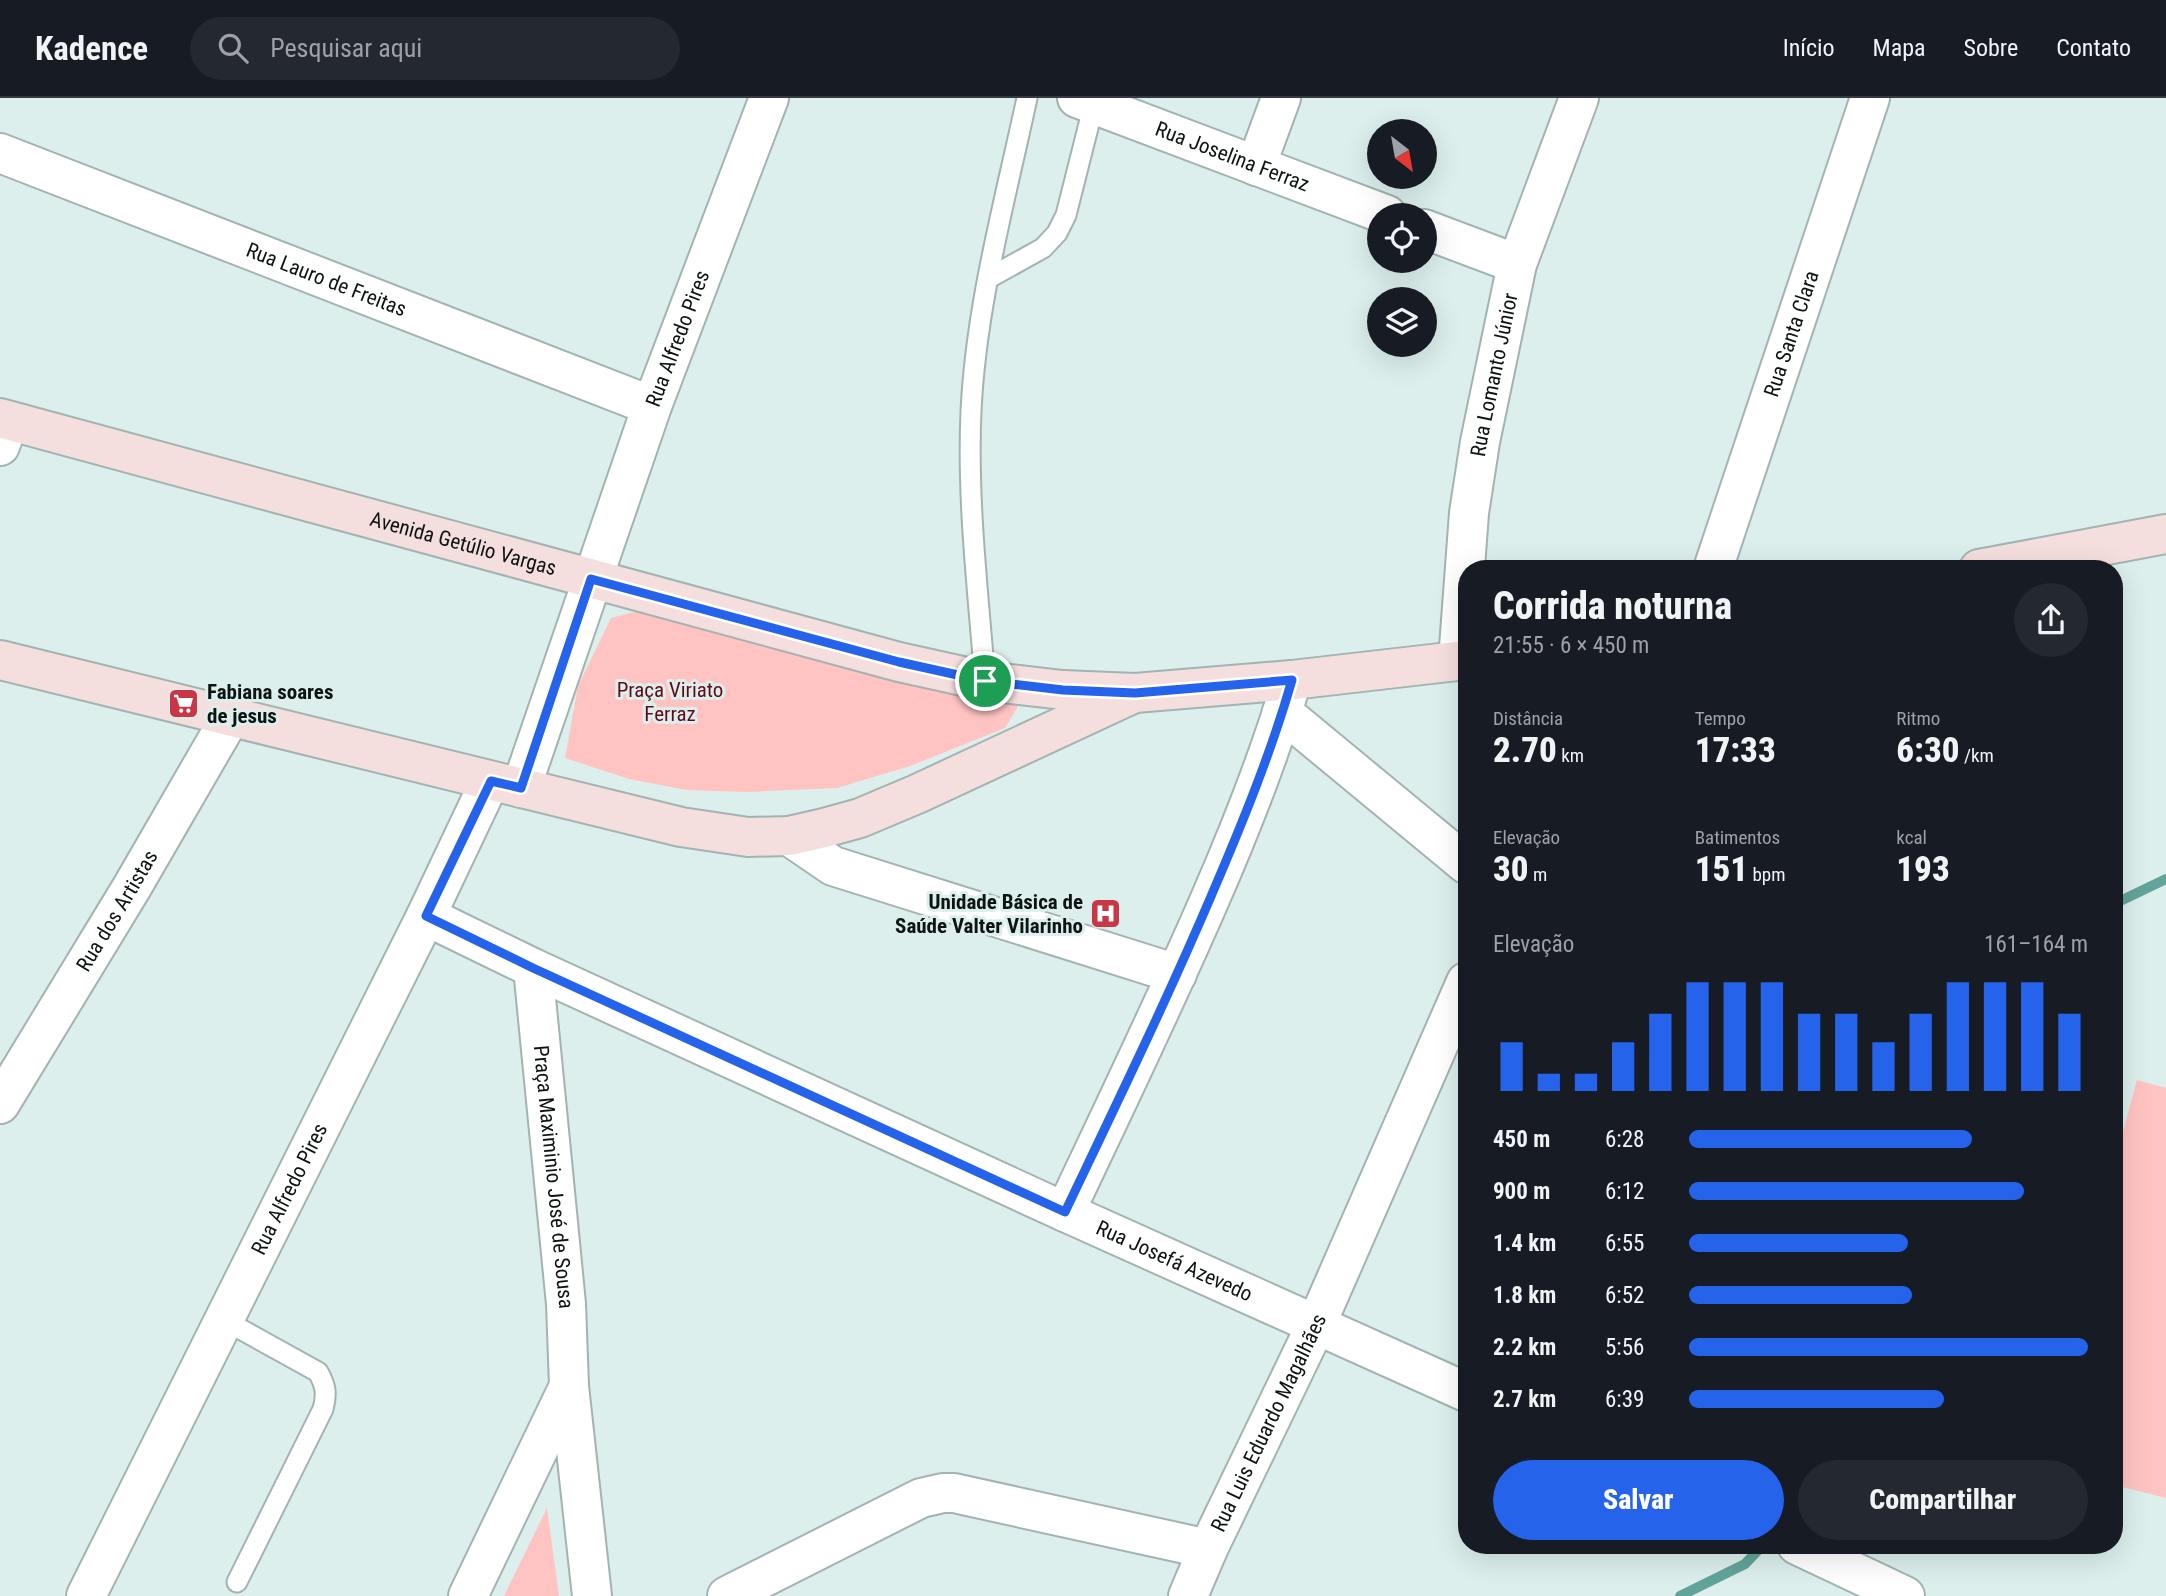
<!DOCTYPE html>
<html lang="pt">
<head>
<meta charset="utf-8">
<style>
	:root { --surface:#171b24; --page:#242831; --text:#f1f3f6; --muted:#9ea1a6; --line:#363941; --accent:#2563eb }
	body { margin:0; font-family:"Roboto Condensed",sans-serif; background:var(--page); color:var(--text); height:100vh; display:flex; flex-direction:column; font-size:26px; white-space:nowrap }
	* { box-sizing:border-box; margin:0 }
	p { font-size:23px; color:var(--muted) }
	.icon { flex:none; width:38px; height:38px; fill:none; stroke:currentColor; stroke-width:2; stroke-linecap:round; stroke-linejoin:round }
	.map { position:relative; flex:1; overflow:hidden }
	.details { position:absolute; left:1458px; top:462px; width:665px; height:994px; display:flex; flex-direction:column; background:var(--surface); border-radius:28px; box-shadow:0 7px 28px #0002 }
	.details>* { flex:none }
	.needle { width:46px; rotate:149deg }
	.buttons { position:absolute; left:1367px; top:21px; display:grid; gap:14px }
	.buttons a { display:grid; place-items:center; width:70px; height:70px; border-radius:50%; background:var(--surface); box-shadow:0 7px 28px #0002; font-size:35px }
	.pin { position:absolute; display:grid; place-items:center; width:60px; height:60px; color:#fff; margin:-30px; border:4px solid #fff; border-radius:50%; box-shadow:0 2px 7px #0007 }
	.round { display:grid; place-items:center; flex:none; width:74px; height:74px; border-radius:37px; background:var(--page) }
	.head { display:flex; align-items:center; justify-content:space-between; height:119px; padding:0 35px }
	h1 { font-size:38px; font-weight:800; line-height:52px }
	.figures { display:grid; grid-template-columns:repeat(3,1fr); gap:10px; height:119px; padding:7px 35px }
	.figures div { display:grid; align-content:center }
	.figures b { font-size:35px; font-weight:800 }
	.figures small { font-size:19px; font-weight:400 }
	.figures p { font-size:19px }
	.chart { height:196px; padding:14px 35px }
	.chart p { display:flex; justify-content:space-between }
	.chart svg { width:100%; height:126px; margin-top:7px; stroke:var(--accent); stroke-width:6 }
	.button { display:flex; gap:14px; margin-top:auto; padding:14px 35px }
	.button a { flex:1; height:80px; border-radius:42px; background:var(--accent); color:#fff; font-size:28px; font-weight:800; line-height:80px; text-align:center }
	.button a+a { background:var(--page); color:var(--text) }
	ul { padding:0 35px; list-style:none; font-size:23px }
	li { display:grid; grid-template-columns:112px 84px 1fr; align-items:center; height:52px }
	li i { height:18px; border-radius:9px; background:var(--accent) }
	header { display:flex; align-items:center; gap:42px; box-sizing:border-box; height:98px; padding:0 35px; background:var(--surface); border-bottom:2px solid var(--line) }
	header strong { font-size:33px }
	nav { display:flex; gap:38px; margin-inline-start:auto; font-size:24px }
	.search { width:490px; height:63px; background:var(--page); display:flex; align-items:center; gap:18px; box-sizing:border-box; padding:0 24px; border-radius:38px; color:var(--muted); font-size:26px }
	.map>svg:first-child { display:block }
	.green { fill:#ffc3c2 }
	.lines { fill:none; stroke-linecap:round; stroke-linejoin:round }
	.stream { stroke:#62a499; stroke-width:10 }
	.lane-casing { stroke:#a2b4b1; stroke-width:23 }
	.street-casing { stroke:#a2b4b1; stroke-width:42 }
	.secondary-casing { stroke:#a2b4b1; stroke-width:42 }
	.lane { stroke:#fff; stroke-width:19 }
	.street { stroke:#fff; stroke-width:38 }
	.secondary { stroke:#f5dede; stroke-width:38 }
	.route-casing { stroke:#fff; stroke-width:14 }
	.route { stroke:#2563eb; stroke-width:9 }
	.labels { text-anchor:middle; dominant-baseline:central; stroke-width:6; stroke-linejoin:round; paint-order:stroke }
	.street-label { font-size:21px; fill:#0d1413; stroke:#dcefec }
	.park-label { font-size:21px; fill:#620917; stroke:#dcefec }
	.poi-label { font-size:21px; font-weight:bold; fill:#0d1413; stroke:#dcefec; text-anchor:start }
</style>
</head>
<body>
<header>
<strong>Kadence</strong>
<div class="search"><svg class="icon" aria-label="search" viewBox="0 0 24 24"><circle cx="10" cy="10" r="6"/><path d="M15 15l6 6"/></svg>Pesquisar aqui</div>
<nav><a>Início</a><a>Mapa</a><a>Sobre</a><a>Contato</a></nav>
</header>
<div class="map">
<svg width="2166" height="1498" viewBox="0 0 2166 1498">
	<rect width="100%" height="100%" fill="#dcefec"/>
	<!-- green -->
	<g class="green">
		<path d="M642,512L1017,597V610L1005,630L910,668L837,690L747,694L687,692L629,681L565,660L578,588L611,520Z"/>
		<path d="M2137,982L2166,990V1400L2114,1387V1067Z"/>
		<path d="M547,1410L559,1498H504Z"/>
	</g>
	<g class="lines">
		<!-- stream -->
		<g class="stream">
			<path d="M2114,806L2166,781"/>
			<path d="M1680,1498L1745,1466L1763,1447"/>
		</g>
		<defs>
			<g id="lane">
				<path d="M989,180L1043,150L1057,135L1066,117L1094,6"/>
				<path d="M985,583C978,493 967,403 971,313C976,207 1005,103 1027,0"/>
				<path d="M224,1222L318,1274C326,1288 327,1296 323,1311L237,1484"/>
			</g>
			<g id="street">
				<path id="s1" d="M1077,0L1387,117"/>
				<path id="s2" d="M0,55L652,308"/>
				<path d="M1256,68L1281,0"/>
				<path d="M1424,131L1517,166"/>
				<path d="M0,348L9,323"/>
				<path id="s3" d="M1713,471L1870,0"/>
				<path id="s4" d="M1458,563L1469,415L1480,344L1517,166L1579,0"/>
				<path d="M1282,614L1466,766"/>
				<path id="s5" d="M521,690L652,308L769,0"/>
				<path d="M789,738L833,768L1177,876"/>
				<path id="s6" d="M426,818L533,870L1065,1114L1466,1294"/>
				<path id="s7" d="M533,870L566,1206L569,1288L592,1498"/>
				<path id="s8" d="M0,1006L132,789L231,618"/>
				<path d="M1065,1114C1114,1010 1164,907 1210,801C1241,730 1270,657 1292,582"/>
				<path d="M1797,1447L1905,1498"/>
				<path id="s9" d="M86,1498L426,818L490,683"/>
				<path d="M468,1498L569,1288"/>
				<path id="s10" d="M727,1498L921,1400L943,1395H954L1208,1451L1316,1227L1466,884"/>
				<path d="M1188,1498L1208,1451"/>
			</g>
			<g id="secondary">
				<path id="s11" d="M0,320L899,564L985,583L1063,592L1135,595L1292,582L1466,562"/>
				<path d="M1979,471L2166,436"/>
				<path d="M0,562L681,729L748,739L789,738L824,730L860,720L917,696L1130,597"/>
			</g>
		</defs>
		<!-- lane casing -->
		<use href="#lane" class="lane-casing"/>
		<!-- street casing -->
		<use href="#street" class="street-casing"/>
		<!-- secondary casing -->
		<use href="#secondary" class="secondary-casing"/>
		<!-- lane -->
		<use href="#lane" class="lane"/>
		<!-- street -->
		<use href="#street" class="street"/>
		<!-- secondary -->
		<use href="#secondary" class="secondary"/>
	</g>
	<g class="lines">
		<defs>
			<path id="route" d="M591,481L899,564L985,583L1063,592L1135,595L1292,582C1271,655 1242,726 1212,796C1166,904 1115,1009 1065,1114L533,870L426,818L491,683L521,690Z"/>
		</defs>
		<!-- route casing -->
		<use href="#route" class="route-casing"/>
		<!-- route -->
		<use href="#route" class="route"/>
	</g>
	<!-- icons -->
	<defs>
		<symbol id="supermarket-square" viewBox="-11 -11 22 22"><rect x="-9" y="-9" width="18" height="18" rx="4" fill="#c73746" stroke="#dcefec"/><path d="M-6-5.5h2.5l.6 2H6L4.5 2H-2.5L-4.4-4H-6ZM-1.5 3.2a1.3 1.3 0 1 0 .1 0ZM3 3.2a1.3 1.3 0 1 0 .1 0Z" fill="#fff"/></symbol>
		<symbol id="hospital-square" viewBox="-11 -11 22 22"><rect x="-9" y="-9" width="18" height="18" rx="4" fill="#c73746" stroke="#dcefec"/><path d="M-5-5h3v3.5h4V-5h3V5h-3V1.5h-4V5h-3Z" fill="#fff"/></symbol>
	</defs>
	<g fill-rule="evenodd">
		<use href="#supermarket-square" x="166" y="588" width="35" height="35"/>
		<use href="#hospital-square" x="1088" y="798" width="35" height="35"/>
	</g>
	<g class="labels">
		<!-- street labels -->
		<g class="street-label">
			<text stroke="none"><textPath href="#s1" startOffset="166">Rua Joselina Ferraz</textPath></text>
			<text stroke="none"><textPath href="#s2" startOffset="350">Rua Lauro de Freitas</textPath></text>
			<text stroke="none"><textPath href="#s3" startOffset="248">Rua Santa Clara</textPath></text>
			<text stroke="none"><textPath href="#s5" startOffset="476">Rua Alfredo Pires</textPath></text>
			<text stroke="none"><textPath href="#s4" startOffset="289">Rua Lomanto Júnior</textPath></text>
			<text stroke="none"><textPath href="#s11" startOffset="480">Avenida Getúlio Vargas</textPath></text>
			<text stroke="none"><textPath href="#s8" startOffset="226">Rua dos Artistas</textPath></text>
			<text stroke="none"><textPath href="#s7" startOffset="210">Praça Maximinio José de Sousa</textPath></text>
			<text stroke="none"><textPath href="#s9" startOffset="455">Rua Alfredo Pires</textPath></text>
			<text stroke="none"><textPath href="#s6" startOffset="824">Rua Josefá Azevedo</textPath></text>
			<text stroke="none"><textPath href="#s10" startOffset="651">Rua Luis Eduardo Magalhães</textPath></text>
		</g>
		<!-- park labels -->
		<g class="park-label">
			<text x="670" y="592">Praça Viriato<tspan x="670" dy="24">Ferraz</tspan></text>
		</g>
		<!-- poi labels -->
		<g class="poi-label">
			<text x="207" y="594">Fabiana soares<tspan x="207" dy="24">de jesus</tspan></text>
			<text x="1083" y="804" text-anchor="end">Unidade Básica de<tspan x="1083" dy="24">Saúde Valter Vilarinho</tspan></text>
		</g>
	</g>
</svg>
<div class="buttons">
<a><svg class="needle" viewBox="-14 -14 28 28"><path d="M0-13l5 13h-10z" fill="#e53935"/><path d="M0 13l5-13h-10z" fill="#9ea1a6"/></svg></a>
<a><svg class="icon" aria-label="locate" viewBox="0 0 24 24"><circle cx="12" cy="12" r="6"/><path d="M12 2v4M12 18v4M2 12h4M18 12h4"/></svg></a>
<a><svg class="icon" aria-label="layers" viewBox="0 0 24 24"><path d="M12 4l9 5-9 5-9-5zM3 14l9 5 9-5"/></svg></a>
</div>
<div class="pin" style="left:985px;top:583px;background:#1e9e55"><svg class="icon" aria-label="arrive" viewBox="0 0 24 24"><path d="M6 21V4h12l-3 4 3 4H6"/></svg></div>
<section class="details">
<div class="head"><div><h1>Corrida noturna</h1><p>21:55 · 6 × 450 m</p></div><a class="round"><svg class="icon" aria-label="share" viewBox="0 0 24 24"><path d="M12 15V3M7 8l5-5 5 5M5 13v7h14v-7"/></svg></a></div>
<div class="figures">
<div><p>Distância</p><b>2.70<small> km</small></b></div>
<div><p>Tempo</p><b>17:33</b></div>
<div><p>Ritmo</p><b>6:30<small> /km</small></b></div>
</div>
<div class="figures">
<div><p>Elevação</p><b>30<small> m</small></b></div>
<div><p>Batimentos</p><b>151<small> bpm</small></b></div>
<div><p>kcal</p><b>193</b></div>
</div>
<div class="chart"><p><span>Elevação</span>161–164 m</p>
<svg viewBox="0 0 160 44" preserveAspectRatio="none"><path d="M5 44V27M15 44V38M25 44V38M35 44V27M45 44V17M55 44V6M65 44V6M75 44V6M85 44V17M95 44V17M105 44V27M115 44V17M125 44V6M135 44V6M145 44V6M155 44V17"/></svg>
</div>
<ul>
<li><b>450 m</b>6:28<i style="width:71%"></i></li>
<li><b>900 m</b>6:12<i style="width:84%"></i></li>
<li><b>1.4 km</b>6:55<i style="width:55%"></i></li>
<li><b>1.8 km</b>6:52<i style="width:56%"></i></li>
<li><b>2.2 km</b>5:56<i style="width:100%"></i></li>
<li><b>2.7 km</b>6:39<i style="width:64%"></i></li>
</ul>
<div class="button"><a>Salvar</a><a>Compartilhar</a></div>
</section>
</div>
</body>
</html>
